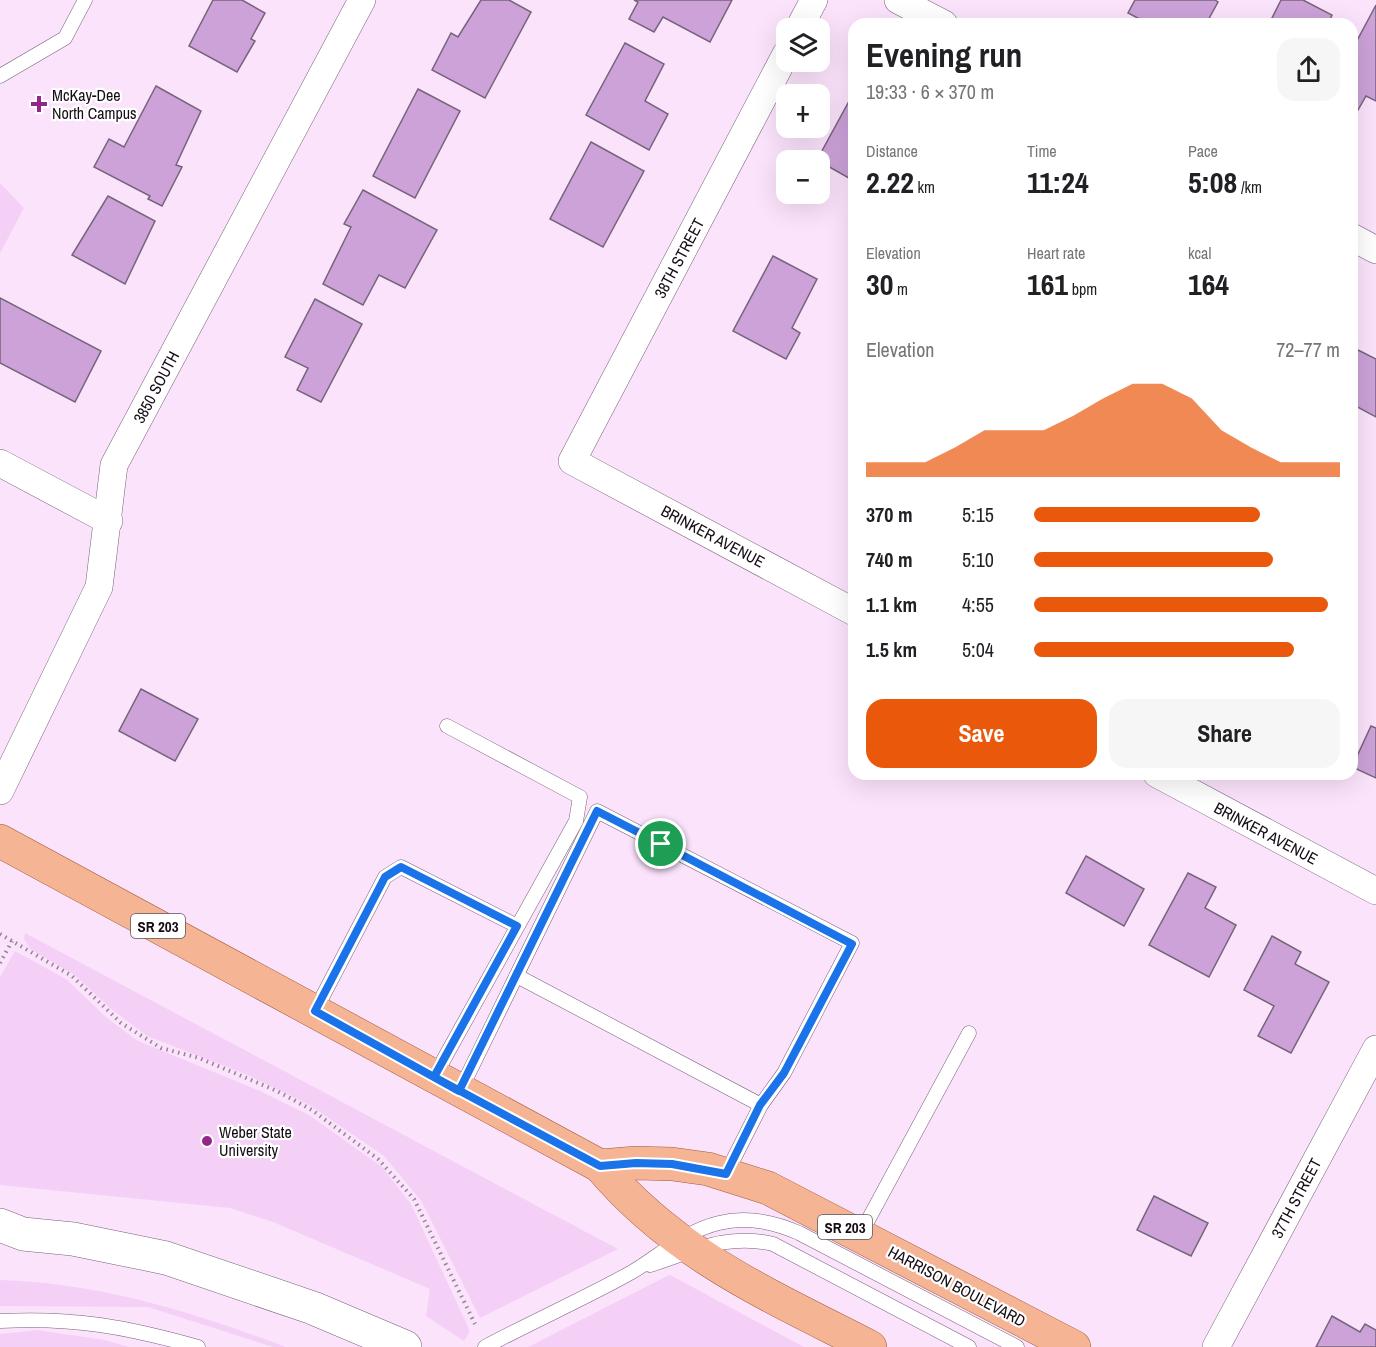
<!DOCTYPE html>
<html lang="en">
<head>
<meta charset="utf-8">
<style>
	:root { --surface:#fff; --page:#f6f6f6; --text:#202124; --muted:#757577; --accent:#ea580c }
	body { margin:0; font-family:"Archivo Narrow",sans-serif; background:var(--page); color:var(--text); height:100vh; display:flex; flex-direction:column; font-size:22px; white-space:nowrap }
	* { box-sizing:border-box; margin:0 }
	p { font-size:20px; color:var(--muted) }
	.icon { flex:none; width:33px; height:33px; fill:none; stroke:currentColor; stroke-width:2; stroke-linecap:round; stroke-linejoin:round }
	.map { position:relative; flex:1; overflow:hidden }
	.side { position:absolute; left:848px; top:18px; width:510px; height:762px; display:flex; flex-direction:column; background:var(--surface); border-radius:18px; box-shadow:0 6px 24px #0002 }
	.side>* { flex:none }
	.controls { position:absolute; left:776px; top:18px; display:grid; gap:12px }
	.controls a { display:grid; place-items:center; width:54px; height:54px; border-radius:12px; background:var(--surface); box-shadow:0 6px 24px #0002; font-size:30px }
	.pin { position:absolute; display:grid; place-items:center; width:51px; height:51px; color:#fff; margin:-26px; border:3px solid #fff; border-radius:50%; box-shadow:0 2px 6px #0007 }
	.round { display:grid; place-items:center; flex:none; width:63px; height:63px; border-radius:18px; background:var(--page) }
	.overview { display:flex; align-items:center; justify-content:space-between; height:102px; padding:0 18px }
	h1 { font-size:33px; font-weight:700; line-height:45px }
	.figures { display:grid; grid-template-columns:repeat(3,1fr); gap:9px; height:102px; padding:6px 18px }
	.figures div { display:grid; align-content:center }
	.figures b { font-size:30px; font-weight:700 }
	.figures small { font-size:16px; font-weight:400 }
	.figures p { font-size:16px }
	.chart { height:168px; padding:12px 18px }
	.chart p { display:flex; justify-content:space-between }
	.chart svg { width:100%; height:108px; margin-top:6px; fill:var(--accent); opacity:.7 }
	.button { display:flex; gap:12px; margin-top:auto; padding:12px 18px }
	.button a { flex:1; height:69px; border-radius:18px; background:var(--accent); color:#fff; font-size:24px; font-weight:700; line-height:69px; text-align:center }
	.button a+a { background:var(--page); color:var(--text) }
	ul { padding:0 18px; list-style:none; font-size:20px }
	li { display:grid; grid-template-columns:96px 72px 1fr; align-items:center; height:45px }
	li i { height:15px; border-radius:8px; background:var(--accent) }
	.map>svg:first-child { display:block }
	.green { fill:#f4d0f7 }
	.building { fill:#cca2d8; stroke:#76647b; stroke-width:1.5 }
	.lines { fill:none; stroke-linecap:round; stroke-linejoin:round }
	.service-casing { stroke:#766278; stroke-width:15 }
	.minor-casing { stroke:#766278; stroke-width:28 }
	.tertiary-casing { stroke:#766278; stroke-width:34 }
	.primary-casing { stroke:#a35a3b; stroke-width:34 }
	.path { stroke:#958496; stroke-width:4; stroke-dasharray:1.5 4.5; stroke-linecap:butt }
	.service { stroke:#fff; stroke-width:14 }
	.minor { stroke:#fff; stroke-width:27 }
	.tertiary { stroke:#fff; stroke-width:33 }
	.primary { stroke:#f5b595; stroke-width:33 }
	.route-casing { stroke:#fff; stroke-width:12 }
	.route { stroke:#1a73e8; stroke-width:8 }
	.poi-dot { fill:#922689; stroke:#fff; stroke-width:2 }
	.labels { text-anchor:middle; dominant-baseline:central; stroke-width:4.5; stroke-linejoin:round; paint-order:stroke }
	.shield { fill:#fff; stroke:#5b565b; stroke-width:1.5 }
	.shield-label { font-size:15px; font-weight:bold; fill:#150d15 }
	.poi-label { font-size:16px; fill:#150d15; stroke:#fff; text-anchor:start }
	.street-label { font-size:16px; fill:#150d15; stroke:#fff }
</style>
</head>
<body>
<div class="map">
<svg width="1376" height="1347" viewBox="0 0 1376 1347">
	<rect width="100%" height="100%" fill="#fbe3fc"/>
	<!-- green -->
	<g class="green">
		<path d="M0,183L24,208L0,253Z"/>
		<path d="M25,933L618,1249L480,1318L422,1202L384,1156L311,1106L250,1076L147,1036L110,1008L75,975L30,949L24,939Z"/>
		<path d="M15,951L66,979L107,1018L138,1041L260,1091L309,1115L382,1167L411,1204L470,1331L464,1341L426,1316L430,1289L273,1222L230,1208L0,1185V977Z"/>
		<path d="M670,1275L804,1347H528L669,1275Z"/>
		<path d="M0,1280C100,1283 193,1312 286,1347H273L148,1307L0,1306Z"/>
		<path d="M37,1330L105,1340L129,1347H0V1334Z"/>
	</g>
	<!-- building -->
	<g class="building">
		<path d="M213,0H242L265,13L251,39L255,41L237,72L189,46Z"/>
		<path d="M481,0H509L531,12L485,98L432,70L451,33L458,37Z"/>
		<path d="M634,0H732L710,42L663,17L654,32L629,19L638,2Z"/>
		<path d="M1135,0H1215L1218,2L1206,24H1149L1128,13Z"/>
		<path d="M1281,0H1303L1332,15L1328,24H1269Z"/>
		<path d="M1376,5V101L1366,96L1358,110L1352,107V50Z"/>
		<path d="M625,43L664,64L645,101L668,114L649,150L586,115Z"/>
		<path d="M156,86L201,111L176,165L182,167L162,206L148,199L150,196L94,167L109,139L124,147Z"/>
		<path d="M418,89L460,111L415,198L373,176Z"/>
		<path d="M854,92V181L817,160Z"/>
		<path d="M591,142L644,171L603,247L550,219Z"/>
		<path d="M363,190L437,230L405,288L379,275L363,305L323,284L351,227L344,224Z"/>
		<path d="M108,196L155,221L125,284L72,255Z"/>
		<path d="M773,256L817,279L792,328L800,333L786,359L733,331Z"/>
		<path d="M0,298L101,351L75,402L0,363Z"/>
		<path d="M315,299L362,324L321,402L297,390L308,368L285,357Z"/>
		<path d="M1352,347L1376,359V417L1352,404Z"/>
		<path d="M141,689L198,719L175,761L119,731Z"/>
		<path d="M1371,726L1376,728V778L1352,767Z"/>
		<path d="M1086,856L1144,889L1124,926L1066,893Z"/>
		<path d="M1188,873L1216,887L1205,908L1236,925L1209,977L1149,945Z"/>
		<path d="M1272,936L1301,952L1295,964L1329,982L1291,1053L1258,1036L1274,1006L1244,990Z"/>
		<path d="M1154,1196L1208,1223L1191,1256L1137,1230Z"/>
		<path d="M1332,1316L1360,1332L1365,1324L1376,1330V1347H1316Z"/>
	</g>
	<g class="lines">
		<defs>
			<g id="service">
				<path d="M0,76L65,38L85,0"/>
				<path d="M517,976L761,1105"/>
				<path d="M315,1011L385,877L401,867L517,926"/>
				<path d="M434,1077L576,821L580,797L447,726"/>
				<path d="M460,1091L597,811L852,943L784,1073L761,1105L726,1174"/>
				<path d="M860,1235L969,1033"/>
				<path d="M650,1265C694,1251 727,1233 773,1244L969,1347"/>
				<path d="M0,1321C74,1317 127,1327 198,1347"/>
				<path d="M485,1347C533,1321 584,1299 632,1272C661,1255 685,1231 719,1223C747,1216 774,1222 799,1233L1017,1347"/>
			</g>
			<g id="minor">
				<path d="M898,0L944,24"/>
				<path d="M799,28L814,0"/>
				<path d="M786,54L572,461L854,612"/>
				<path d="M1352,237L1376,250"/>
				<path d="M0,463L109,521"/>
				<path d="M1157,774L1376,891"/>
				<path d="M0,791L99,587L114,465L362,0"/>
				<path d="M1216,1347L1376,1049"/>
			</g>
			<path id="tertiary" d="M0,1225L23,1234L73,1239L166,1258L313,1308L405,1347"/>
			<g id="primary">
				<path d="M0,841L600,1166C675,1255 769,1295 870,1347"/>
				<path d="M600,1166L636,1163L672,1164L708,1169L768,1188L1074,1347"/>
			</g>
		</defs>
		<!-- service casing -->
		<use href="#service" class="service-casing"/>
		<!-- minor casing -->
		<use href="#minor" class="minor-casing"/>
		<!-- tertiary casing -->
		<use href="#tertiary" class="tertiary-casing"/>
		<!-- primary casing -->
		<use href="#primary" class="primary-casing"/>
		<!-- path -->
		<g class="path">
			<path d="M0,934L72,976L121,1023L161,1048L199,1058L277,1091L312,1110L378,1159L414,1199L475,1324"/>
			<path d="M0,963L12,941"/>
		</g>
		<!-- service -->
		<use href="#service" class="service"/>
		<!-- minor -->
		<use href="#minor" class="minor"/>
		<!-- tertiary -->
		<use href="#tertiary" class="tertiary"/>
		<!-- primary -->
		<use href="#primary" class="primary"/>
	</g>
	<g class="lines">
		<defs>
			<path id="route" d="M661,844L597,811L459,1091L315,1011L385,877L401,867L517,926L434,1077L600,1166L636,1163L672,1164L726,1174L760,1105L784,1073L852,944L661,844"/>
		</defs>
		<!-- route casing -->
		<use href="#route" class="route-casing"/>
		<!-- route -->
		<use href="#route" class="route"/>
	</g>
	<!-- markers -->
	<g class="poi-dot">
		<path d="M36 95h6v6h6v6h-6v6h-6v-6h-6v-6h6z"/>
		<circle cx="207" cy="1141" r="6"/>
	</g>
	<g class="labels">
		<!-- shield labels -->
		<g class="shield">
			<rect x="131" y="914" width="54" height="24" rx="4.5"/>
			<rect x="818" y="1215" width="54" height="24" rx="4.5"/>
		</g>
		<g class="shield-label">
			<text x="158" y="926">SR 203</text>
			<text x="845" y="1227">SR 203</text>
		</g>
		<!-- poi labels -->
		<g class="poi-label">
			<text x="52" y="95">McKay-Dee<tspan x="52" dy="18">North Campus</tspan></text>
			<text x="219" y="1132">Weber State<tspan x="219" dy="18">University</tspan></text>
		</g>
		<!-- street labels -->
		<g class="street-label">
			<text transform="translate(679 258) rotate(-62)">38TH STREET</text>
			<text transform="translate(156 387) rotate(-62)">3850 SOUTH</text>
			<text transform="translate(713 536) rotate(28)">BRINKER AVENUE</text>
			<text transform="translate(1266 833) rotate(28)">BRINKER AVENUE</text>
			<text transform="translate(1296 1198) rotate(-62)">37TH STREET</text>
			<text transform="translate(957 1286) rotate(28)">HARRISON BOULEVARD</text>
		</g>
	</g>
</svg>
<div class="controls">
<a><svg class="icon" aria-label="layers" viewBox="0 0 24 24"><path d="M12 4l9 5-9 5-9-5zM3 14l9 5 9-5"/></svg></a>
<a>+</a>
<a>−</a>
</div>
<div class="pin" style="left:661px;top:844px;background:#1e9e55"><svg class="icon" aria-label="arrive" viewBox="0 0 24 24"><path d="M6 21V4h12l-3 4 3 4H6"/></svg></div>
<section class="side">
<div class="overview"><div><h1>Evening run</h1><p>19:33 · 6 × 370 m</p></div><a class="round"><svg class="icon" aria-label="share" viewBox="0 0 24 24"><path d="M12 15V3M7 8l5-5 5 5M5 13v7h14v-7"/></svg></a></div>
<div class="figures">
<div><p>Distance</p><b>2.22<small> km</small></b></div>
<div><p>Time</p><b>11:24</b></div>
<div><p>Pace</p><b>5:08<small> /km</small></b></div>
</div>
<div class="figures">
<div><p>Elevation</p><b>30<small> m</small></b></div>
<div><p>Heart rate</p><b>161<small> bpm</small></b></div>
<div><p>kcal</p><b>164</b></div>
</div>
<div class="chart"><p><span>Elevation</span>72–77 m</p>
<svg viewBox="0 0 160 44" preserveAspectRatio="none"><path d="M0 44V38L10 38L20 38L30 32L40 25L50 25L60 25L70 19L80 12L90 6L100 6L110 12L120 25L130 32L140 38L150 38L160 38V44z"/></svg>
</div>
<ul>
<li><b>370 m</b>5:15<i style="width:74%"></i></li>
<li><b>740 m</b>5:10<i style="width:78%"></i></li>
<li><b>1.1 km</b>4:55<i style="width:96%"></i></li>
<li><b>1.5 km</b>5:04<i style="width:85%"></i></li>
</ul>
<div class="button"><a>Save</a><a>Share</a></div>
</section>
</div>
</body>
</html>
